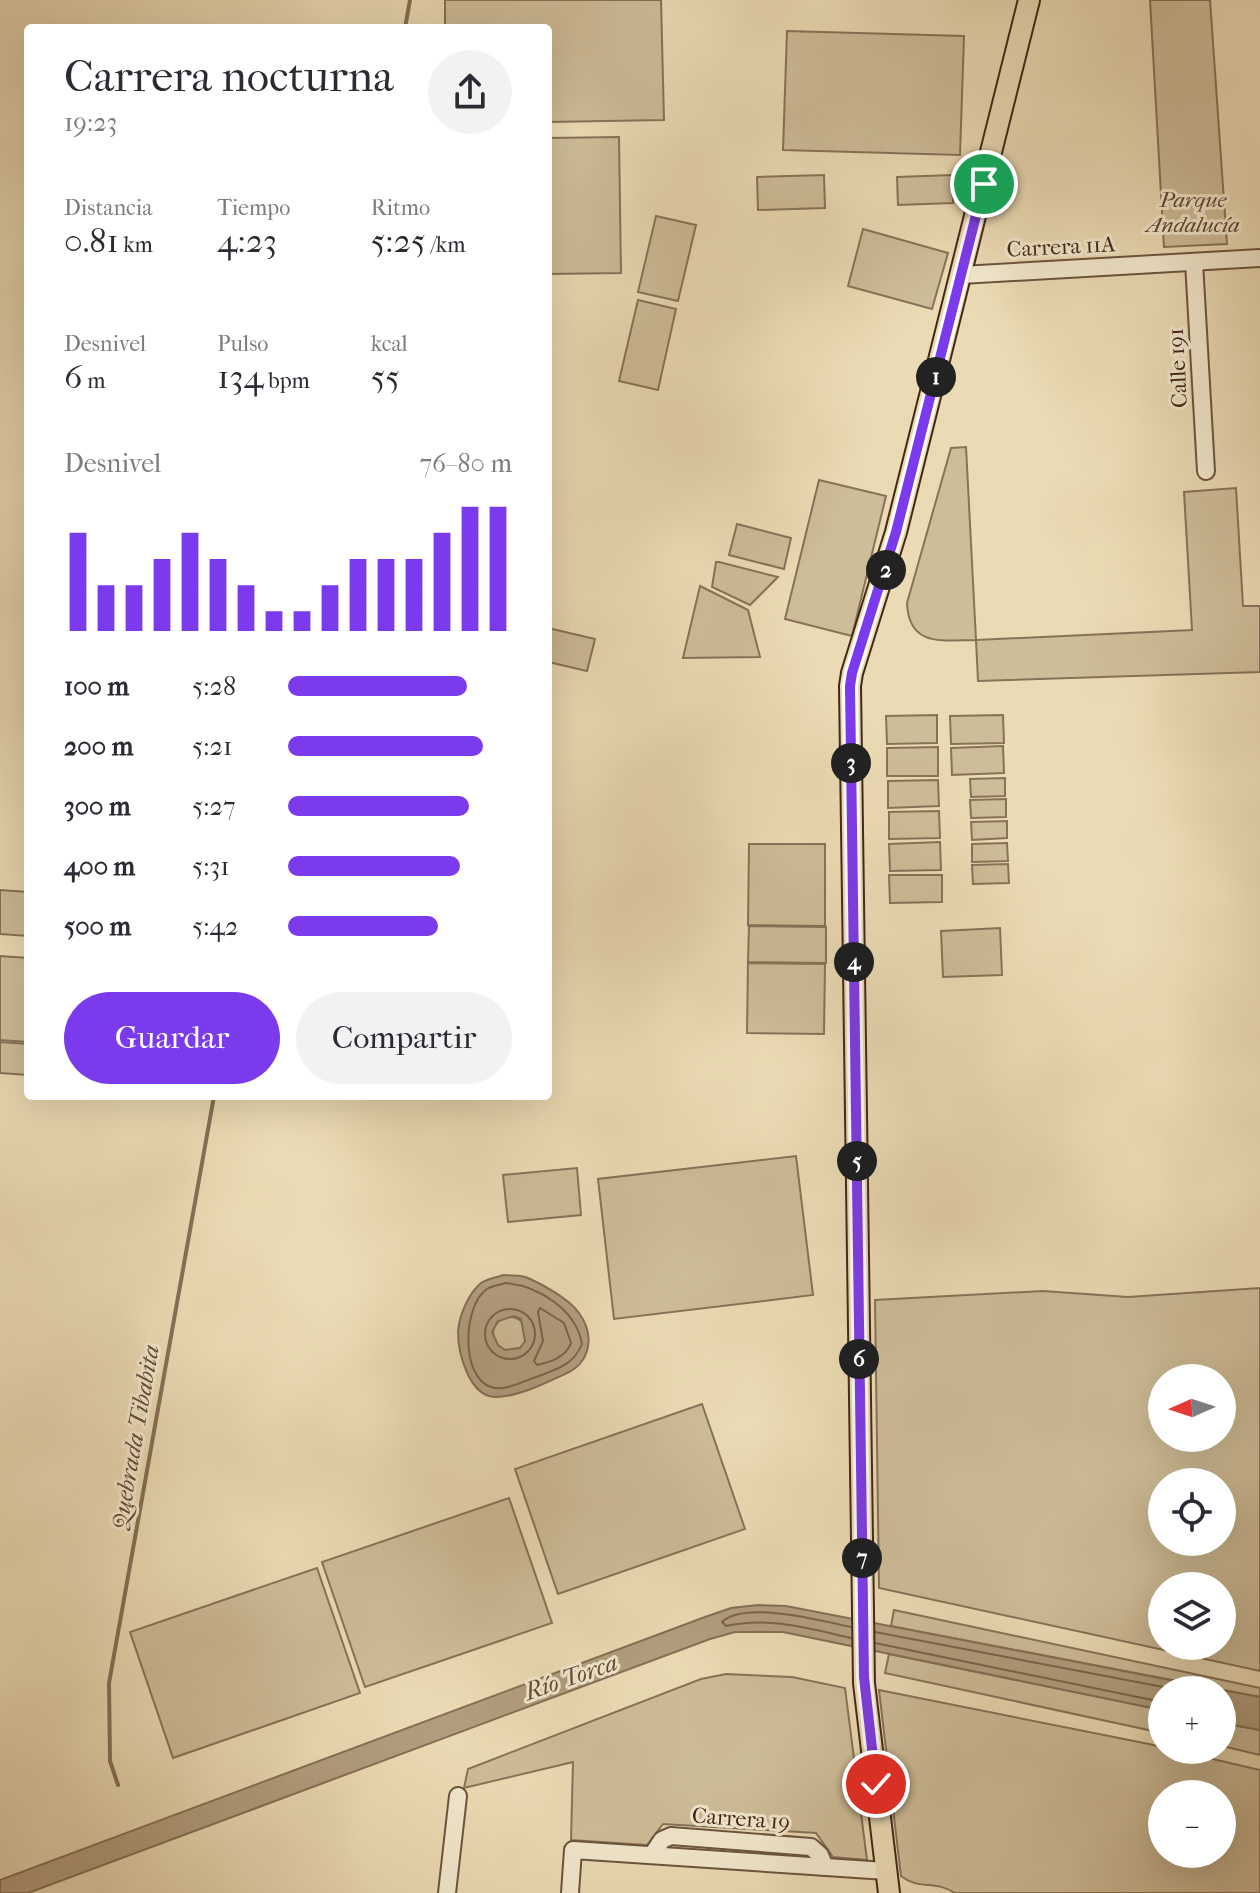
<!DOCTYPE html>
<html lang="es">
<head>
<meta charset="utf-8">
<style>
	:root { --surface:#fff; --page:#f2f2f3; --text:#2b2b33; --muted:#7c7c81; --accent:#7c3aed }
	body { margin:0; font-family:"IM FELL French Canon",serif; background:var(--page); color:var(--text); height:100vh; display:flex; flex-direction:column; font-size:30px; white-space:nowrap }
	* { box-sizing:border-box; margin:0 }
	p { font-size:26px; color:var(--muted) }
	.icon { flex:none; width:44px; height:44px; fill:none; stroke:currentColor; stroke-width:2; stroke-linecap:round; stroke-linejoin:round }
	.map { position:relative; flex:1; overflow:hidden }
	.details { position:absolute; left:24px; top:24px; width:528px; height:1076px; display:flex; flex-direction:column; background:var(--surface); border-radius:8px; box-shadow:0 8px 32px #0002 }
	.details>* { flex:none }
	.needle { width:52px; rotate:267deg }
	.buttons { position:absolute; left:1148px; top:1364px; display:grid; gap:16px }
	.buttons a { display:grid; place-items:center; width:88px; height:88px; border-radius:50%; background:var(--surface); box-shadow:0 8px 32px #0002; font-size:40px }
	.pin { position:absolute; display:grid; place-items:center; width:68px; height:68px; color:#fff; margin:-34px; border:4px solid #fff; border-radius:50%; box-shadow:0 2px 8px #0007 }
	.km { position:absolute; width:40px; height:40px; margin:-20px; border-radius:50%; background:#222; color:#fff; font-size:22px; line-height:40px; text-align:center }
	.round { display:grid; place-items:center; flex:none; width:84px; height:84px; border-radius:42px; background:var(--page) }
	.overview { display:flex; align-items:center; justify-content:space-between; height:136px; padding:0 40px }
	h1 { font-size:44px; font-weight:600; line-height:60px }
	.figures { display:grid; grid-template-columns:repeat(3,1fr); gap:12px; height:136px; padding:8px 40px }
	.figures div { display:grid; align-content:center }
	.figures b { font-size:34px; font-weight:600 }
	.figures small { font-size:22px; font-weight:400 }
	.figures p { font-size:22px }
	.chart { height:224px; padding:16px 40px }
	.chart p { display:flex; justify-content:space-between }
	.chart svg { width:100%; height:144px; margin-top:8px; stroke:var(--accent); stroke-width:6 }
	.cta { display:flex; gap:16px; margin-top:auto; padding:16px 40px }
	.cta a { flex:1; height:92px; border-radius:48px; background:var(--accent); color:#fff; font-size:32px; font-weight:600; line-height:92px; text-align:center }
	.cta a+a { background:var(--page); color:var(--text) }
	ul { padding:0 40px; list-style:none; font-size:26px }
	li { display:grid; grid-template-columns:128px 96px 1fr; align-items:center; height:60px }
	li i { height:20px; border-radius:10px; background:var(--accent) }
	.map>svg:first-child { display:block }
	.green { fill:#cebd99; stroke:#887258; stroke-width:2; fill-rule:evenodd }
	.water { fill:#b29e7f; stroke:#856f55; stroke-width:2; fill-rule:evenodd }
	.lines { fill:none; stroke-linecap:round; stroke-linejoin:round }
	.shore { stroke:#7a634b; stroke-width:2 }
	.stream { stroke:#856f55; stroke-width:4 }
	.minor-casing { stroke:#6c553e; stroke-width:20 }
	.major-casing { stroke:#422817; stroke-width:24 }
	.minor { stroke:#f2e8ce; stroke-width:16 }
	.major { stroke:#ebdbb4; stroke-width:20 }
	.route-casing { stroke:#fff; stroke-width:16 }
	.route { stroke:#7c3aed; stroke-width:10 }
	.labels { text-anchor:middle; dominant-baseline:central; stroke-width:6; stroke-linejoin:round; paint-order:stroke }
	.park-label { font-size:22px; font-style:italic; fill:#5e4631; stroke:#f2e8ce }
	.street-label { font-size:22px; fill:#422817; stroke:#f2e8ce }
	.water-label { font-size:24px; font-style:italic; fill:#644b36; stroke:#f2e8ce }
</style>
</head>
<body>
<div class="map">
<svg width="1260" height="1893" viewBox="0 0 1260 1893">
	<rect width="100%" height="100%" fill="#ebdbb4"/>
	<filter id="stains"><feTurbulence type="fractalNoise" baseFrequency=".0025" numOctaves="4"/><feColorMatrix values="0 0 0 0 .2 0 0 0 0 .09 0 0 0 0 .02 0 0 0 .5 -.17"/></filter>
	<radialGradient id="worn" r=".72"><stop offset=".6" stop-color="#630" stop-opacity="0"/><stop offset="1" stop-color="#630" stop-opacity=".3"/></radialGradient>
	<!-- green -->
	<g class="green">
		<path d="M445,0H661L664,120L548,122V28H445Z"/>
		<path d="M1150,0H1210L1227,244L1164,247Z"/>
		<path d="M787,31L964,36L960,155L783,150Z"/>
		<path d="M619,137L621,273L548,274V138Z"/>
		<path d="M824,175L825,208L758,210L757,177Z"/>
		<path d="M952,175L953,203L898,205L897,177Z"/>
		<path d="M656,216L696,225L678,301L638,292Z"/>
		<path d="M863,229L948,253L932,309L848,286Z"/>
		<path d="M638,300L676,309L658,390L619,381Z"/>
		<path d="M966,447L976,640L1192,630L1184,492L1236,488L1243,606H1260V672L978,681L976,640C943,640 909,648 907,603L951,448Z"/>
		<path d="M819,480L886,496L852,636L785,619Z"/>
		<path d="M737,524L791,538L784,569L729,555Z"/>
		<path d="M716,562H719L778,577L750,605L712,587Z"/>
		<path d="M700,586L748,610L760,657L683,658Z"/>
		<path d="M548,628L595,639L587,671L548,662Z"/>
		<path d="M937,715V743L887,744L886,716Z"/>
		<path d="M1003,715L1004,743L951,744L950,716Z"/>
		<path d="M1003,746L1004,773L952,775L951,748Z"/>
		<path d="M938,747V776H887V748Z"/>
		<path d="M1005,778V796L971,797L970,779Z"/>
		<path d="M938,780L939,806L888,808V781Z"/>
		<path d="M1006,799V817L971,818L970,800Z"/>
		<path d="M939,811L940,838L889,839V812Z"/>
		<path d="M1007,821V838L972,840L971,822Z"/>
		<path d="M940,842L941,870L890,871L889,844Z"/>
		<path d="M1007,843L1008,861L972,862V844Z"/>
		<path d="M749,844H825V926L748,925Z"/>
		<path d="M1008,864L1009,883L973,884L972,865Z"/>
		<path d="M889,875H942V902L890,903Z"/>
		<path d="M0,890L28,892V936L0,934Z"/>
		<path d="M749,926L826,927V963L748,962Z"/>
		<path d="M1000,928L1002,975L943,977L941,931Z"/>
		<path d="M0,956L28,958V1042L0,1040Z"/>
		<path d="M748,963L825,964L824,1034L747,1033Z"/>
		<path d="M0,1042L28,1044V1075L0,1073Z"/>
		<path d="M796,1156L813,1295L614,1319L598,1179Z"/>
		<path d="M577,1168L581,1215L508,1222L503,1175Z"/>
		<path d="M1260,1288V1671L879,1588L875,1300L1043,1291L1128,1297ZM1162,1378H1222V1438H1162ZM1162,1482H1222V1542H1162ZM1162,1586H1222V1646H1162Z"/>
		<circle cx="510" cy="1334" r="17"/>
		<path d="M702,1404L745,1529L558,1594L515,1469Z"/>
		<path d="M509,1498L552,1623L365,1687L322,1562Z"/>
		<path d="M317,1568L360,1693L173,1758L130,1632Z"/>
		<path d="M894,1610L1260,1688V1697L891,1626Z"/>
		<path d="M889,1654L1162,1710V1733L885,1673Z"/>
		<path d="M726,1674L792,1677L845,1688L867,1860L833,1857L816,1833L663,1824L647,1845L571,1840L573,1762L464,1788L468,1769L701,1679Z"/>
		<path d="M879,1690L1149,1744L1162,1747V1750H1174L1260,1770V1893H955C933,1879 920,1891 901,1876ZM1222,1794V1854H1162V1794Z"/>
		<path d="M1222,1723L1260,1730V1755L1222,1746Z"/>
	</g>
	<!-- water -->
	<g class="water">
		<path d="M504,1275C512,1276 521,1275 528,1278C544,1285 569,1299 579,1313C595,1335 591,1363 565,1374C546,1383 517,1397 495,1397C469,1396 458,1353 458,1332C459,1316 468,1294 481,1283C487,1279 497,1277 504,1275ZM514,1316L521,1319L525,1341L520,1348L505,1350L498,1345L492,1332L498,1321Z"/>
		<path d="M758,1605L786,1606L1222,1690H1162V1710L783,1632H735L710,1639L28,1893H0V1880L705,1617L731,1608Z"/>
		<path d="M1222,1690L1260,1697V1730L1222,1723Z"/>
	</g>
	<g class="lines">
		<!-- shore -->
		<g class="shore">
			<path d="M505,1283C538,1286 576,1309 582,1344C574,1364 558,1369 539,1376C525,1380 505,1392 491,1387C461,1378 462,1306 487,1289C492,1286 500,1285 505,1283Z"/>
			<path d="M540,1308L564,1323L571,1343C566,1357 551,1362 537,1365L534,1361L543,1341L538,1312Z"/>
			<circle cx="510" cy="1334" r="25"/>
			<path d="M851,1627C822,1621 744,1600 722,1622L726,1626C768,1616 811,1629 851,1638"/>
			<path d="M875,1632L1179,1690"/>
			<path d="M875,1643L1162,1702"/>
		</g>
		<!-- stream -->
		<g class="stream">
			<path d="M405,28L410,0"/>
			<path d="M118,1785L110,1761L109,1683L214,1096"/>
		</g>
		<defs>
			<g id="minor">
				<path d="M1194,262L1206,471"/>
				<path d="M961,275L1260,258"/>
				<path d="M652,1855L662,1840L671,1836L811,1847L820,1855L825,1867"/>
				<path d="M447,1893L458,1796"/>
				<path d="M570,1893L573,1850L886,1871"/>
			</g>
			<path id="major" d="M889,1893L864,1683L850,686L852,673L896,532L1029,0"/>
		</defs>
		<!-- minor casing -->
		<use href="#minor" class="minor-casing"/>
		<!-- major casing -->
		<use href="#major" class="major-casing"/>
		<!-- minor -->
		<use href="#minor" class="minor"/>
		<!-- major -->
		<use href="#major" class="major"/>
	</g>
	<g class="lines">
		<defs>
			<path id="route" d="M876,1784L864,1677L850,686L852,673L896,532L984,184"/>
		</defs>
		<!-- route casing -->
		<use href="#route" class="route-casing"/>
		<!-- route -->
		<use href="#route" class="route"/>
	</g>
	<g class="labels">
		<!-- park labels -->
		<g class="park-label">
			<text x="1193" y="200">Parque<tspan x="1193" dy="25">Andalucía</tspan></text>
		</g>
		<!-- street labels -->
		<g class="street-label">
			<text transform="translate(1061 247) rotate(-3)">Carrera 11A</text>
			<text transform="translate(1178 368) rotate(-93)">Calle 191</text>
			<text transform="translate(741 1819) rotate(4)">Carrera 19</text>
		</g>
		<!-- water labels -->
		<g class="water-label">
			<text transform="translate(135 1437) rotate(-80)">Quebrada Tibabita</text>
			<text transform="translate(571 1677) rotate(-19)">Río Torca</text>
		</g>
	</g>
	<rect width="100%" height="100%" filter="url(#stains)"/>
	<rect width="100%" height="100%" fill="url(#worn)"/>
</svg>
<div class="buttons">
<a><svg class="needle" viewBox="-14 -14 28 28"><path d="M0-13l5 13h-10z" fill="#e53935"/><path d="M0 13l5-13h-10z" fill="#7c7c81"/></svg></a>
<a><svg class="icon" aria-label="locate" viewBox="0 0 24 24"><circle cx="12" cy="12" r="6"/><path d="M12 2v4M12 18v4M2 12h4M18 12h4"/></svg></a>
<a><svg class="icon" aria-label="layers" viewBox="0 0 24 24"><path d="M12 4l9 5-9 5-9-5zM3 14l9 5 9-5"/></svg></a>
<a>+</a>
<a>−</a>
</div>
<div class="pin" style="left:984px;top:184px;background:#1e9e55"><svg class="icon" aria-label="arrive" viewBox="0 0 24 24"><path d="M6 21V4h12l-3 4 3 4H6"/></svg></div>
<div class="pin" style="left:876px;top:1784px;background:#d93025"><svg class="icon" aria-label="check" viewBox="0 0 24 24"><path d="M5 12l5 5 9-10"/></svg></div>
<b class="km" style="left:936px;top:377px">1</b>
<b class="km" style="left:886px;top:570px">2</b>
<b class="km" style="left:851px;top:763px">3</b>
<b class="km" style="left:854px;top:962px">4</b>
<b class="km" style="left:857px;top:1161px">5</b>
<b class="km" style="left:859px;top:1359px">6</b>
<b class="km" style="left:862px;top:1558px">7</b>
<section class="details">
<div class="overview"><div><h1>Carrera nocturna</h1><p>19:23</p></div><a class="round"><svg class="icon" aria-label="share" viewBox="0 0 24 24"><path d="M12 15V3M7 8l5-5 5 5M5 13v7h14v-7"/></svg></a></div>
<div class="figures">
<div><p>Distancia</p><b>0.81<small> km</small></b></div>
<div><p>Tiempo</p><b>4:23</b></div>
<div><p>Ritmo</p><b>5:25<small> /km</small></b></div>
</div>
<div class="figures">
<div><p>Desnivel</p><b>6<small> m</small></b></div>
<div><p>Pulso</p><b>134<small> bpm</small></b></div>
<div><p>kcal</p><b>55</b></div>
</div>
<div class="chart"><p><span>Desnivel</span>76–80 m</p>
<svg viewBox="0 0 160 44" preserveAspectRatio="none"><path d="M5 44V14M15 44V30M25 44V30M35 44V22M45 44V14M55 44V22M65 44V30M75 44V38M85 44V38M95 44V30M105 44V22M115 44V22M125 44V22M135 44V14M145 44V6M155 44V6"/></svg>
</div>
<ul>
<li><b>100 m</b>5:28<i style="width:80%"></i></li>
<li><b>200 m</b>5:21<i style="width:87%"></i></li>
<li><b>300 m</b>5:27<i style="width:81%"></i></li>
<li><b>400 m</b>5:31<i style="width:77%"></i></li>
<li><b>500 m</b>5:42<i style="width:67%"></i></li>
</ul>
<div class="cta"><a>Guardar</a><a>Compartir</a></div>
</section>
</div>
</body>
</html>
